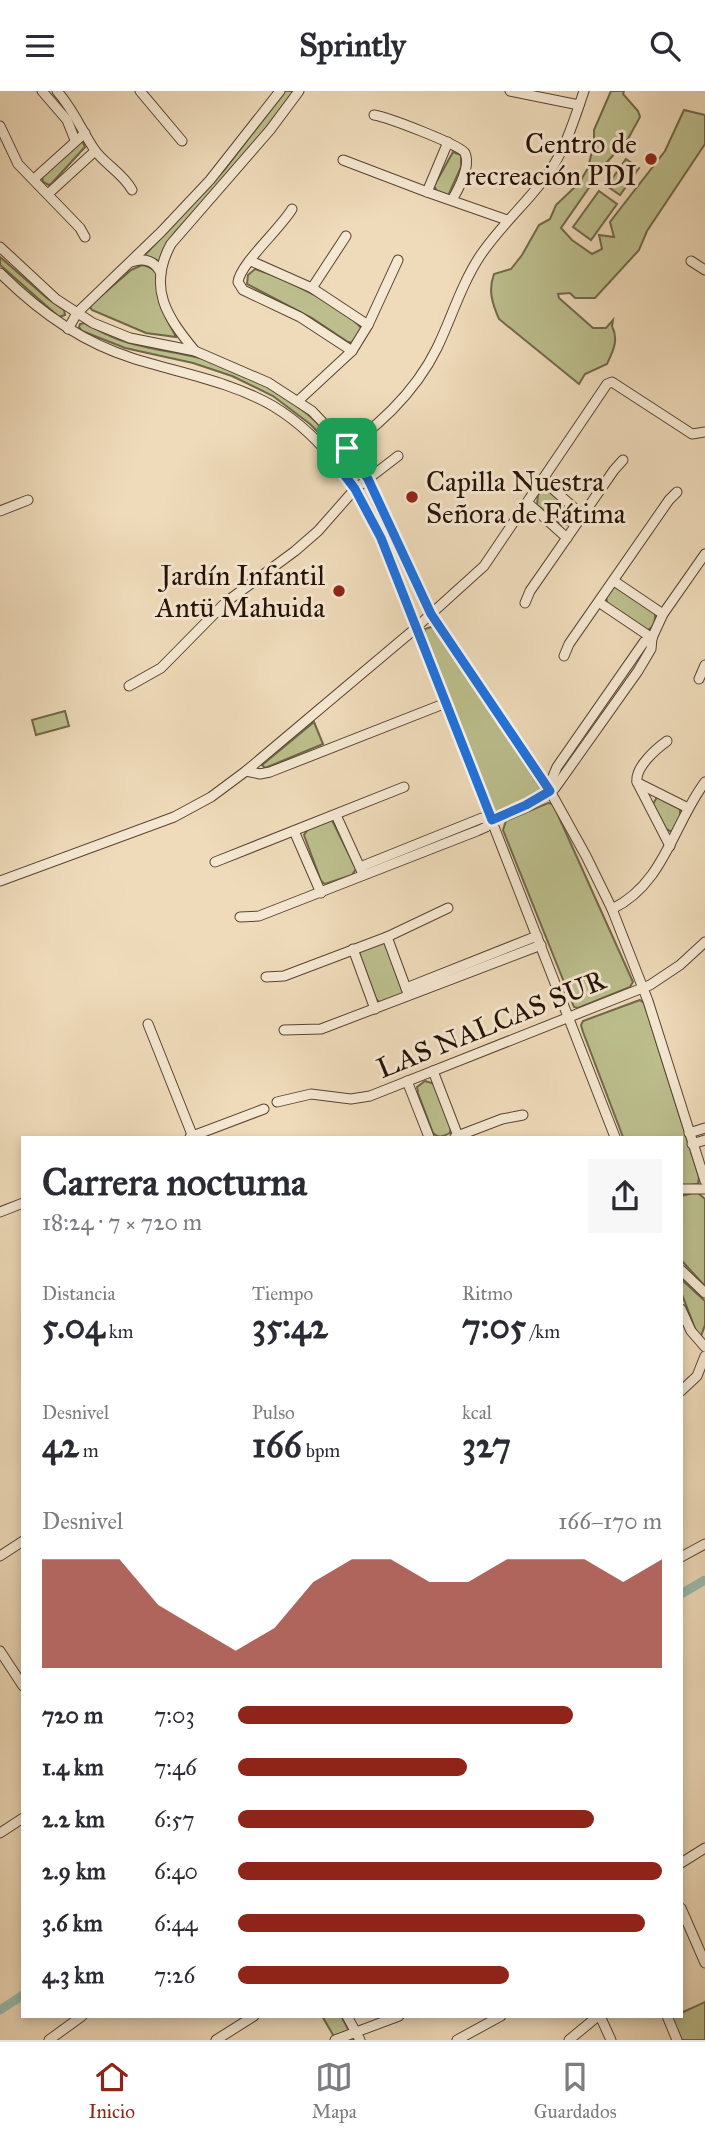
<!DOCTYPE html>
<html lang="es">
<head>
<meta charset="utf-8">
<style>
	:root { --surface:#fff; --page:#f7f7f7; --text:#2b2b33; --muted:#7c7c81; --line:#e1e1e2; --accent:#8f2418 }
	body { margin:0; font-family:"IM FELL Great Primer",serif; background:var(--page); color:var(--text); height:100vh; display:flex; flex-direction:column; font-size:26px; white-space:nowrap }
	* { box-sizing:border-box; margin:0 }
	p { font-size:23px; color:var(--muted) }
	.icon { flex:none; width:38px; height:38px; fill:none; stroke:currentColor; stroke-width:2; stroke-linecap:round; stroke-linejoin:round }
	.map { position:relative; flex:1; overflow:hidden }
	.details { position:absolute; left:21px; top:1045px; width:662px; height:882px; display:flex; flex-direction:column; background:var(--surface); border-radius:0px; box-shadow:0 4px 10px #0003 }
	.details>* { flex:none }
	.pin { position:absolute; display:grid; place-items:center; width:60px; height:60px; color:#fff; margin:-30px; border-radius:14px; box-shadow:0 4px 10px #0006 }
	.round { display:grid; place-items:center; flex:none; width:74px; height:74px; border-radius:0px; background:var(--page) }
	.head { display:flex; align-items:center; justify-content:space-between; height:119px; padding:0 21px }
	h1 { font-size:38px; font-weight:700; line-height:52px }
	.figures { display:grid; grid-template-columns:repeat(3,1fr); gap:10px; height:119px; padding:7px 21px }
	.figures div { display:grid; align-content:center }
	.figures b { font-size:35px; font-weight:700 }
	.figures small { font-size:19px; font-weight:400 }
	.figures p { font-size:19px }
	.chart { height:196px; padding:14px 21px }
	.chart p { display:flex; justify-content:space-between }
	.chart svg { width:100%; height:126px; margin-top:7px; fill:var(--accent); opacity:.7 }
	ul { padding:0 21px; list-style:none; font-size:23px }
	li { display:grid; grid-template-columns:112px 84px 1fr; align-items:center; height:52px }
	li i { height:18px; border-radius:9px; background:var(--accent) }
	header { display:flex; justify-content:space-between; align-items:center; height:91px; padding:0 21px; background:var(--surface); font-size:32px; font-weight:700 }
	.tabs { display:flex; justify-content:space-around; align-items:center; height:98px; border-top:2px solid var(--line); background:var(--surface); font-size:19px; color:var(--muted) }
	.tabs a { display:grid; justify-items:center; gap:4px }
	.tabs .current { color:var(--accent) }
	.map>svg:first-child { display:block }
	.green { fill:#bcbf8d; stroke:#706849; stroke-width:2 }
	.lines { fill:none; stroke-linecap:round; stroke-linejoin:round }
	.canal { stroke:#9abbad; stroke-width:9 }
	.minor-casing { stroke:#584432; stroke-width:11 }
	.minor { stroke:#f5e8d2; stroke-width:9 }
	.route-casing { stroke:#fff; stroke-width:14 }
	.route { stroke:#1a73e8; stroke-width:9 }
	.poi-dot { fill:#8f2418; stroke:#f5e8d2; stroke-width:2.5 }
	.labels { text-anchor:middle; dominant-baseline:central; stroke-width:6; stroke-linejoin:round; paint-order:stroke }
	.poi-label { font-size:28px; fill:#251105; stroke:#f5e8d2; text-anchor:end }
	.street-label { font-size:28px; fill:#251105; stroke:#f5e8d2 }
</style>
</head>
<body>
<header><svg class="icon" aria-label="menu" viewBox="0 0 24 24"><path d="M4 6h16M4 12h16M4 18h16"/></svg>Sprintly<svg class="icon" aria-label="search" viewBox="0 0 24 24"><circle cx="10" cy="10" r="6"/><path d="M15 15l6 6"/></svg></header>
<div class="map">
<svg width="705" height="1949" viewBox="0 0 705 1949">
	<rect width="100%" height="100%" fill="#efdbba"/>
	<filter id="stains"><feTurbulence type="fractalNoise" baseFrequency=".00286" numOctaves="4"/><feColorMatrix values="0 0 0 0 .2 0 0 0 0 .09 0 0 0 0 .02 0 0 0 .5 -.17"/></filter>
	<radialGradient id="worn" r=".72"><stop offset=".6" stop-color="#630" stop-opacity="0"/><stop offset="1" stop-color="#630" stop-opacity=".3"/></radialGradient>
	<!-- green -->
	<g class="green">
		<path d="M285,0H294L250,58L175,141L166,154L159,171L158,173L144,165L225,78Z"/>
		<path d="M611,0H624L623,3L638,20L640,26L628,48L607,71L561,137L572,149L592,163L602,158L599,144L614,146L610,131L665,60L684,19L705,24V53L647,140L639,159L595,207H575L570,202L558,203L559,207L593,237H606L613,229L612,235C619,249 613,260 607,273L585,283L579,293L499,228C492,212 488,199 494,183L511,178L522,164L539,134L550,128L556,114L579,92L588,77L594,52V39Z"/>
		<path d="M82,49L85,56L52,92L49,94L43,91L42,86Z"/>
		<path d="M453,61L461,64V76L448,105L438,102L434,95Z"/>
		<path d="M626,68L639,77L620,104L607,95Z"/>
		<path d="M599,100L617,113L591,149L573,136Z"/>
		<path d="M0,166L47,207L64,219L65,224L59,226L0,174Z"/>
		<path d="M142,174C165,177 160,204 164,221C166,230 173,238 176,246L146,242L92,219L90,216L93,212L131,179Z"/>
		<path d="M255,178C283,187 344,215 362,238L354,252L348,251L312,227L247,193L248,184Z"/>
		<path d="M84,232C96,238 109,246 123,250C150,259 179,261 207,269C254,283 300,312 334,348L333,350H327L310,333L273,305L232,285L193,272L125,257L82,240L79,236L80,233Z"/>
		<path d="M547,399L573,420L574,429L570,434H561L537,414L538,403Z"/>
		<path d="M614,495L655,522C656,529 654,537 647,539L607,512L606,504Z"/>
		<path d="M431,536L435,537L543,701L495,721L424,543L425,538Z"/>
		<path d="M65,620L69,635L36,644L32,629Z"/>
		<path d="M314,631L323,653L265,677L262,674Z"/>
		<path d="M657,706L680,718V726L672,741L666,738L653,713Z"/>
		<path d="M548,712L553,713L633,891L630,896L578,917L574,916L503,739L506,730Z"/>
		<path d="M332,729L356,778L352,784L325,793L321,790L304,744L308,738Z"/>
		<path d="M382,851L385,852L404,900L402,905L380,912L376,908L359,862L361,859Z"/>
		<path d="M640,909L644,912L699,1086L698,1093L681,1095V1046H623L583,941L581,934L583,930Z"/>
		<path d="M425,990L435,993L451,1035L450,1042C444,1045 439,1048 433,1042L418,1002L417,996Z"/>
		<path d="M697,1101L705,1108V1195L681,1169V1105Z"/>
		<path d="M681,1188L705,1210V1234L701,1245H698L681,1201Z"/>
		<path d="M705,1911V1949H681L671,1926L681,1925V1922Z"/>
		<path d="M322,1925H341L354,1949H336Z"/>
	</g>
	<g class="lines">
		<!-- canal -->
		<g class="canal">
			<path d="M681,1503L705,1489"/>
			<path d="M0,1919L23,1904"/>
		</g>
		<defs>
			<g id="minor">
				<path d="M42,0L67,29L75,49"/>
				<path d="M57,0C73,18 81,38 94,58C104,73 123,82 132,99"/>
				<path d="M140,0L182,50"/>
				<path d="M510,0L579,14"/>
				<path d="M374,24C387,26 461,54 465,62C471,75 458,99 452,109"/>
				<path d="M0,35L18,73L80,137L85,146"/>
				<path d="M343,69L427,101L507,129"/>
				<path d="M34,88L85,42"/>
				<path d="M427,101L448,51"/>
				<path d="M48,103L95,60"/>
				<path d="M292,118C281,137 240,173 238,191L243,199L300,226L352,260"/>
				<path d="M0,156L56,208L93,232L130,247L195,260L269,292L312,320L347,357L367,388L431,523L550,700L586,765L612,818L648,910L705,1090"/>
				<path d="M251,170L312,197L368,234"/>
				<path d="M691,170L705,179"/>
				<path d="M131,171C144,166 156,170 161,183"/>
				<path d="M0,182C38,220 81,251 132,267C179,282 230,290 273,315C329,349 363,405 388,464L615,1046"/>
				<path d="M312,197L346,145"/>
				<path d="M68,238L77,222L161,141L210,89L280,0"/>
				<path d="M195,260C167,226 147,197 171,153L270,39L299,0"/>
				<path d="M298,310L352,260L368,234L398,169"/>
				<path d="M331,366C374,341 415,302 437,257C452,226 461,194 480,165C500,135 527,112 548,83C566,57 574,29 584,0"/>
				<path d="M543,389L583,425"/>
				<path d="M528,412L567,447"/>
				<path d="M0,420L28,409"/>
				<path d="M614,490L663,523"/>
				<path d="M525,512L530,500L614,379L623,369"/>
				<path d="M600,512L652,547"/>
				<path d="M564,565L569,553L669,409L677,401"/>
				<path d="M699,588L705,574"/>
				<path d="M129,595L161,577L226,511L295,460L318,440L355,398L398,365"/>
				<path d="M246,680L260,683L270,681L446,612"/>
				<path d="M637,691L670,755"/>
				<path d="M637,691C635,676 656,658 667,650"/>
				<path d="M638,692L688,717"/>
				<path d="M550,700L551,690L557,676L644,551L652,547"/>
				<path d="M336,724L362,781"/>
				<path d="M294,740L321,802"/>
				<path d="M215,771L404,696"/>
				<path d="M360,776L482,727L492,729"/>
				<path d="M0,790L174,726L211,706L246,680L410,542L484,475L607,293L612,291L692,343L705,341"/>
				<path d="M612,818C664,793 673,734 705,691"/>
				<path d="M240,826L259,825L477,740L486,736L492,729L526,714L555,697L638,580L651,558L652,547L663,523L705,463"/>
				<path d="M387,846L407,900"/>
				<path d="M353,858L375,918"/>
				<path d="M266,886L284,885L387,846L448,817"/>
				<path d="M406,897L537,845"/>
				<path d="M148,933L193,1046"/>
				<path d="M284,939L321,938L541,854"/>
				<path d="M433,980L458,1045"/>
				<path d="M407,990L429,1046"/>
				<path d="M277,1011L311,1003L351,1008L370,1005L650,894L680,874L705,851"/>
				<path d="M689,1042L705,1037"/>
				<path d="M190,1046L264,1018"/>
				<path d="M455,1046L502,1028L523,1024"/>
				<path d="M692,1053L705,1049"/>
				<path d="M681,1098H705"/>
				<path d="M0,1121L23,1112"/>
				<path d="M681,1179L705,1202"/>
				<path d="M681,1218L691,1240L705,1256"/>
				<path d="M681,1300L697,1285L705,1265"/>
				<path d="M0,1465L23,1450"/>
				<path d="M681,1466L705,1453"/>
				<path d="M0,1560L23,1595"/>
				<path d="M0,1742L23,1727"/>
				<path d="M681,1772L705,1757"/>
				<path d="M681,1817L705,1872"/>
				<path d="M347,1925L360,1949"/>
				<path d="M600,1925L611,1949"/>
				<path d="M667,1925L677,1949"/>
				<path d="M49,1949L82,1925"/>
				<path d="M216,1949L254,1925"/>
				<path d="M335,1949L399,1925"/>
				<path d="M457,1949L501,1925"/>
				<path d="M569,1949L598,1925"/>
			</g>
		</defs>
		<!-- minor casing -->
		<use href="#minor" class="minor-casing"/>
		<!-- minor -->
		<use href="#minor" class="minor"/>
	</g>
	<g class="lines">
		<defs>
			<path id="route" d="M347,357L368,388L431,523L550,700L526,714L492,729L381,447L355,398L331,366Z"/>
		</defs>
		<!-- route casing -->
		<use href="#route" class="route-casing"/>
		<!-- route -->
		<use href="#route" class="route"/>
	</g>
	<!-- markers -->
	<g class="poi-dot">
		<circle cx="651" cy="68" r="7"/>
		<circle cx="412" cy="406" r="7"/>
		<circle cx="339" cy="500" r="7"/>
	</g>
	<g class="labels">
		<!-- poi labels -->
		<g class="poi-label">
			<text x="637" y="52">Centro de<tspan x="637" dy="32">recreación PDI</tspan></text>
			<text x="426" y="390" text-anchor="start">Capilla Nuestra<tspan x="426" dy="32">Señora de Fátima</tspan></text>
			<text x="325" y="484">Jardín Infantil<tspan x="325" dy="32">Antü Mahuida</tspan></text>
		</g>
		<!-- street labels -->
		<g class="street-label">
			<text transform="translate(491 933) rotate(-22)">LAS NALCAS SUR</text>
		</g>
	</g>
	<rect width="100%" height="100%" filter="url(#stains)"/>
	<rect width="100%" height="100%" fill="url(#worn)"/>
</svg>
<div class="pin" style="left:347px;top:357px;background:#1e9e55"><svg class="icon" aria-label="arrive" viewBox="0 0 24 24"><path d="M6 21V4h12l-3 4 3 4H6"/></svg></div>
<section class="details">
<div class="head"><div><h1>Carrera nocturna</h1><p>18:24 · 7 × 720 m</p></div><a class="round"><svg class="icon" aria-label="share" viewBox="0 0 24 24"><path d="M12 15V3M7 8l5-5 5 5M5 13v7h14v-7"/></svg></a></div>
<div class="figures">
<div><p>Distancia</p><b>5.04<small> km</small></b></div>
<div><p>Tiempo</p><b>35:42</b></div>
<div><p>Ritmo</p><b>7:05<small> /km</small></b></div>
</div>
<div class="figures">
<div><p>Desnivel</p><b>42<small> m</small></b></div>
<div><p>Pulso</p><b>166<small> bpm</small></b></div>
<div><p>kcal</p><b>327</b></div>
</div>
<div class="chart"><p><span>Desnivel</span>166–170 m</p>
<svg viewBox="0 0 160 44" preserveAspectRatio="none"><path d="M0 44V6L10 6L20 6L30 22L40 30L50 38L60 30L70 14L80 6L90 6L100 14L110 14L120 6L130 6L140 6L150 14L160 6V44z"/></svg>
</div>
<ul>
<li><b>720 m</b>7:03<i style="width:79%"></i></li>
<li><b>1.4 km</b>7:46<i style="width:54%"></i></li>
<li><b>2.2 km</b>6:57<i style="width:84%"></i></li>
<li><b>2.9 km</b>6:40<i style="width:100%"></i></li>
<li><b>3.6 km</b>6:44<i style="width:96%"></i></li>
<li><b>4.3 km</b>7:26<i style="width:64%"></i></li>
</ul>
</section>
</div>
<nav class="tabs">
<a class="current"><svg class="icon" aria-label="home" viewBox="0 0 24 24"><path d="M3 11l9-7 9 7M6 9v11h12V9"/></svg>Inicio</a>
<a><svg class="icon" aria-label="map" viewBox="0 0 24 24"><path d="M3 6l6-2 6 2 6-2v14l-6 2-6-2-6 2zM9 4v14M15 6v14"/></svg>Mapa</a>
<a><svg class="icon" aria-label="saved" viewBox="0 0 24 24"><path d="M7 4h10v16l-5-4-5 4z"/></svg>Guardados</a>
</nav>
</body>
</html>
